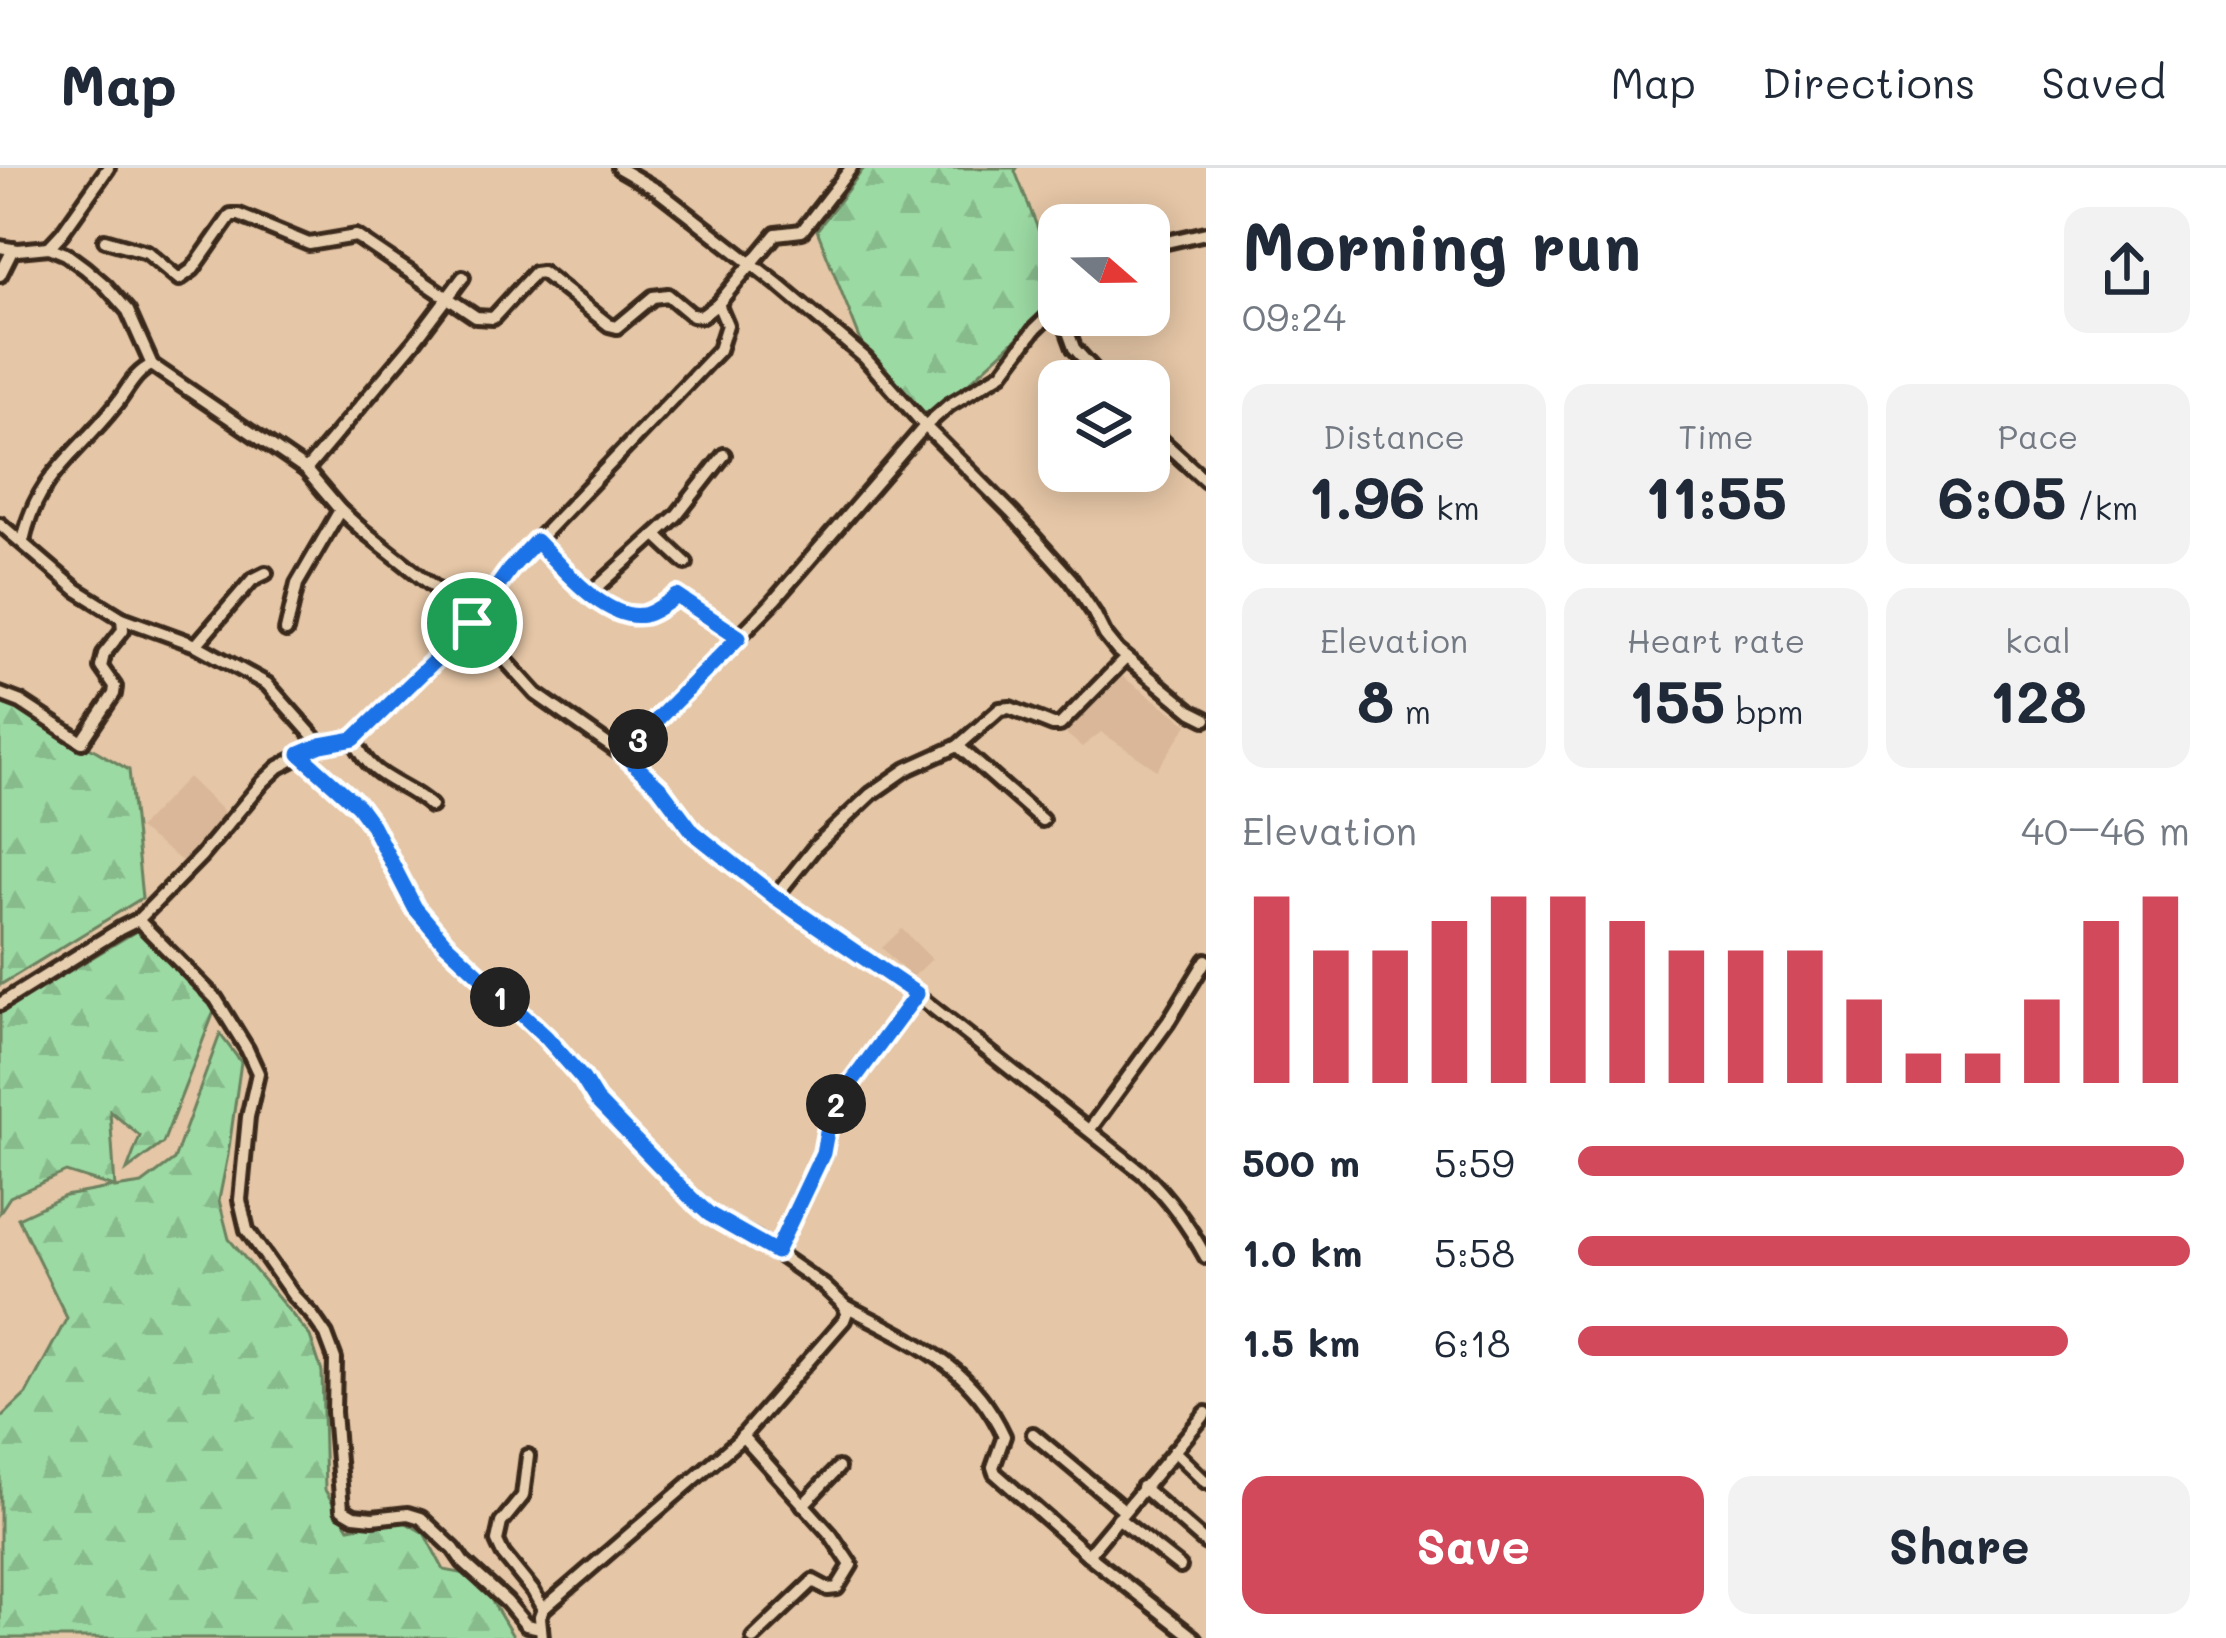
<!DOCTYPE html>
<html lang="en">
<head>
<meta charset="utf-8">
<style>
	:root { --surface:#fff; --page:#f2f2f3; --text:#1f2937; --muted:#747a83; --line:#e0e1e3; --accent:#d1495b }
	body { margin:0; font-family:Mali,sans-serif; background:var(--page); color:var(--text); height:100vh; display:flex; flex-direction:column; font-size:45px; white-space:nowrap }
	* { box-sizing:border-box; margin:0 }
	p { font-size:39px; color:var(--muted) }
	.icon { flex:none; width:66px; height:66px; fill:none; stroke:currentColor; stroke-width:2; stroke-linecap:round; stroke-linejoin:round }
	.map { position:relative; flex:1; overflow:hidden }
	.sheet { display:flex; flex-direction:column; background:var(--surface); width:1020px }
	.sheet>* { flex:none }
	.needle { width:78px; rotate:110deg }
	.controls { position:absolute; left:1038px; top:36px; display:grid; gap:24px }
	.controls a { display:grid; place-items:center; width:132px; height:132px; border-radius:24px; background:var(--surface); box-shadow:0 6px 30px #0003; font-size:60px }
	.pin { position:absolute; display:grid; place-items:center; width:102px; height:102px; color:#fff; margin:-51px; border:6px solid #fff; border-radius:50%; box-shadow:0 3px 12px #0007 }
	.km { position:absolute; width:60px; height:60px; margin:-30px; border-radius:50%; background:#222; color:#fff; font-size:33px; line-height:60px; text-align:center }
	.round { display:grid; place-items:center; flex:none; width:126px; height:126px; border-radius:24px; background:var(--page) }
	.head { display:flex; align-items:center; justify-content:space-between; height:204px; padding:0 36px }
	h1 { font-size:66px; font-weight:800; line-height:90px }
	.stats { display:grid; grid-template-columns:repeat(3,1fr); gap:18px; height:204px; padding:12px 36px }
	.stats div { display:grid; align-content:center; border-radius:24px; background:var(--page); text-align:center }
	.stats b { font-size:60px; font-weight:800 }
	.stats small { font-size:33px; font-weight:400 }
	.stats p { font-size:33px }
	.chart { height:336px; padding:24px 36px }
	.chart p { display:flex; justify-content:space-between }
	.chart svg { width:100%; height:216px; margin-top:12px; stroke:var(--accent); stroke-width:6 }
	.button { display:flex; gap:24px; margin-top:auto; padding:24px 36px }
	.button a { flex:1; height:138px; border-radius:24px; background:var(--accent); color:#fff; font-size:48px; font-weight:800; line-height:138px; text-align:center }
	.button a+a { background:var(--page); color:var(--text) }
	ul { padding:0 36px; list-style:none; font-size:39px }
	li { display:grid; grid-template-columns:192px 144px 1fr; align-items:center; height:90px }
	li i { height:30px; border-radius:15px; background:var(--accent) }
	header { display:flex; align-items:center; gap:72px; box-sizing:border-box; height:168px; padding:0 60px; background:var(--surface); border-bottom:3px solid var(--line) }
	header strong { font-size:57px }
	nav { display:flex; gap:66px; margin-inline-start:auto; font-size:42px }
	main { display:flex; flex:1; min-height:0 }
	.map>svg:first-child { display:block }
	.built { fill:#d9b798 }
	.forest { fill:url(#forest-firs); stroke:#6c8260; stroke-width:3 }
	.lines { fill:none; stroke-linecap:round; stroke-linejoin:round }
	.minor-casing { stroke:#3b2a1e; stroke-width:20 }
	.minor { stroke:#e8cfb0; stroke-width:10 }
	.route-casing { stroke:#fff; stroke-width:24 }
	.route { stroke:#1a73e8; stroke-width:15 }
</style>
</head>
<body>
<header>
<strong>Map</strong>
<nav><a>Map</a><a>Directions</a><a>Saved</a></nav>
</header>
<main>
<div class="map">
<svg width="1206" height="1470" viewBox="0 0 1206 1470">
	<defs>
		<pattern id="forest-firs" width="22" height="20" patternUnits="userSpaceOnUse" patternTransform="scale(3)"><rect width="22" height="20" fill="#9cdaa3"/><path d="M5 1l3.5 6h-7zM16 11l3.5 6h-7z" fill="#87bb8c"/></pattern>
	</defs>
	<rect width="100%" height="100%" fill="#e5c6a6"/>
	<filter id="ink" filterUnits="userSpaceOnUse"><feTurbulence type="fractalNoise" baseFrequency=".00833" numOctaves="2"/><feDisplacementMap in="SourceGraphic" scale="24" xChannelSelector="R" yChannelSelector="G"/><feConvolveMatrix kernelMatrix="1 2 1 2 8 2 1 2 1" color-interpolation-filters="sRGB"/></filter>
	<g filter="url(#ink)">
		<!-- built -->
		<g class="built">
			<path d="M1116,504L1188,556L1157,602L1101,564L1082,579L1063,563L1096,521Z"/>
			<path d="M188,609L228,648L185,695L138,661Z"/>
			<path d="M902,761L932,791L912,810L882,780Z"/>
		</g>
		<!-- forest -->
		<g class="forest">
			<path d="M864,0H1017L1015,3L1046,81L1052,138L923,257L872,201L817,62Z"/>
			<path d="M0,527L129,602L142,730L0,817Z"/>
			<path d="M143,759L217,836L163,975L127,1002L140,968L110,943L115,1020L142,1016L174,992L220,866L241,894L228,987L219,1032L229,1071L310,1168L322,1204L325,1322L349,1360L399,1351L424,1365L444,1402L477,1408L514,1470H0V1251L26,1226L67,1150L18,1050L65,1028L114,1019L66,1004L10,1029L0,1044V845Z"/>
		</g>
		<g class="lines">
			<defs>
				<g id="minor">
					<path d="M619,0L657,22L779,117L865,190L925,258L1012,345L1071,411L1094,445L1105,467L1118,483L1192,544L1206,551"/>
					<path d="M105,72L147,84L179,111L193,101L231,47H239L309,76L356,68L476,149L493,150L534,105L542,104L609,157L617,159L653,129L668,127L692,147L702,148L718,136L776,66L802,63L851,0"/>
					<path d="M1149,78L1206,65"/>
					<path d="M0,79L18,82L49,79L66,86L85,100L106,118L128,143L152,197L306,302L340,342L361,361L453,434L536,526L623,587L660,621L693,664L775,729L908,820L1145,1007C1171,1032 1189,1058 1206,1089"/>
					<path d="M49,79L62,65L108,0"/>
					<path d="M0,107L13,81"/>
					<path d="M1062,147L1074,180L1104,213"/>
					<path d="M1149,261L1206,313"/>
					<path d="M306,302L414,174L463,109"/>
					<path d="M0,356L77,422L122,450L196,477L267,516L321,577"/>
					<path d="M656,367L686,395"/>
					<path d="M23,373C37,307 76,287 114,239C127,224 133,205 152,197"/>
					<path d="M536,373C561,398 605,454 644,447C656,444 666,435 677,428L739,469"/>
					<path d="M590,426L677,347L724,287"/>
					<path d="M286,463L297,416L340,342"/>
					<path d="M196,477L252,412L266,405"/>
					<path d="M0,526L21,534L82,574L114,526L115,519L101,499L104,486L123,462L122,450"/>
					<path d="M354,571C372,614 401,611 431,638"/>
					<path d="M958,578L1042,652"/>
					<path d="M300,586L358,638L372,657L415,739L445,775L546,869L583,911L596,932L691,1030L709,1046L755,1070L824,1118L843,1136L847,1144L844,1152L739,1272L543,1441L540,1449L542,1470"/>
					<path d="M623,587L771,436L925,258L949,237L1002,205L1035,161L1059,138"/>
					<path d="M775,729L815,679L871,626L907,601L958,578L1000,541L1010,540L1053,557H1060L1126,490"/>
					<path d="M138,752L216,831L247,881L258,905L248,949L240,1032L247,1062L293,1127L312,1147L326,1167L335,1191L334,1244L342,1341L354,1348L373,1350L408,1346L421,1350L454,1381L463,1394L507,1434L526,1457L541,1460"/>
					<path d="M0,836L120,761L138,752L154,736L201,688L263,614L279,599L321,577L354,571L472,455L510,401L529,381L719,182L727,157L718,136"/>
					<path d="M1090,961L1168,854L1206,792"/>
					<path d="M776,1084L823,985L831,942L917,826"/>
					<path d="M846,1138C912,1173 971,1196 1004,1268L993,1299L995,1305L1088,1387L1194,1470"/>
					<path d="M1033,1266L1124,1342"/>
					<path d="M742,1268L831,1367L851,1397L837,1420L828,1421L813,1413L753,1470"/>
					<path d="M1174,1283L1206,1314"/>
					<path d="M528,1288L523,1328L501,1355L497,1373L503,1386L533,1423L543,1441"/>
					<path d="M1142,1319L1206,1375"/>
					<path d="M803,1337L838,1300"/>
					<path d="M1118,1350L1180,1399"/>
					<path d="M1088,1387L1206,1245"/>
				</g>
			</defs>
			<!-- minor casing -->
			<use href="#minor" class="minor-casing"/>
			<!-- minor -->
			<use href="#minor" class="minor"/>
		</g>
	</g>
	<g class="lines" filter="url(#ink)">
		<defs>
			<path id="route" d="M536,373C561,398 605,454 644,447C656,444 666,435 677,428L739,469L623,586L660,620L693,664L775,729L917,826L831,942L823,985L776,1084L709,1046L691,1030L596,932L583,911L546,869L445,775L415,740L372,657L358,638L300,586L321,577L354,571L466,462L510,401Z"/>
		</defs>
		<!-- route casing -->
		<use href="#route" class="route-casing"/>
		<!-- route -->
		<use href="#route" class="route"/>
	</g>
</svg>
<div class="controls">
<a><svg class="needle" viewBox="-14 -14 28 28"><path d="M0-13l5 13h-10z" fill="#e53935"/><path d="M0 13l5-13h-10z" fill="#747a83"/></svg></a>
<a><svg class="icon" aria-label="layers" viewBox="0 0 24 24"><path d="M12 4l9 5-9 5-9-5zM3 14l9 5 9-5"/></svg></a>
</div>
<div class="pin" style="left:472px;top:455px;background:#1e9e55"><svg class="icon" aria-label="arrive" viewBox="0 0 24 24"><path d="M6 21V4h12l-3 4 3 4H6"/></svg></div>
<b class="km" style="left:500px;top:829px">1</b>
<b class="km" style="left:836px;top:936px">2</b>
<b class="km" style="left:638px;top:571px">3</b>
</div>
<section class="sheet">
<div class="head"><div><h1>Morning run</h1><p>09:24</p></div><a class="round"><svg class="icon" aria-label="share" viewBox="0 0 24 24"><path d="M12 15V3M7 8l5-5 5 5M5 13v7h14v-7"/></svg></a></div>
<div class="stats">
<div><p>Distance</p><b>1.96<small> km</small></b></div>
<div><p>Time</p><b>11:55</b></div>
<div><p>Pace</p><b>6:05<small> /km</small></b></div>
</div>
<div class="stats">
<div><p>Elevation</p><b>8<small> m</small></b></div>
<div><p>Heart rate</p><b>155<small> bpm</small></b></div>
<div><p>kcal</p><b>128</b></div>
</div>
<div class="chart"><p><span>Elevation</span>40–46 m</p>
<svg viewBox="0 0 160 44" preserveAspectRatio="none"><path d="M5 44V6M15 44V17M25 44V17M35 44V11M45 44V6M55 44V6M65 44V11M75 44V17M85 44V17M95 44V17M105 44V27M115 44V38M125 44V38M135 44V27M145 44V11M155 44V6"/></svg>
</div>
<ul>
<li><b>500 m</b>5:59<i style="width:99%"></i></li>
<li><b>1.0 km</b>5:58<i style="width:100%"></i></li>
<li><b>1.5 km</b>6:18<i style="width:80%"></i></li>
</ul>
<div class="button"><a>Save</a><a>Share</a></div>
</section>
</main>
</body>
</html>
